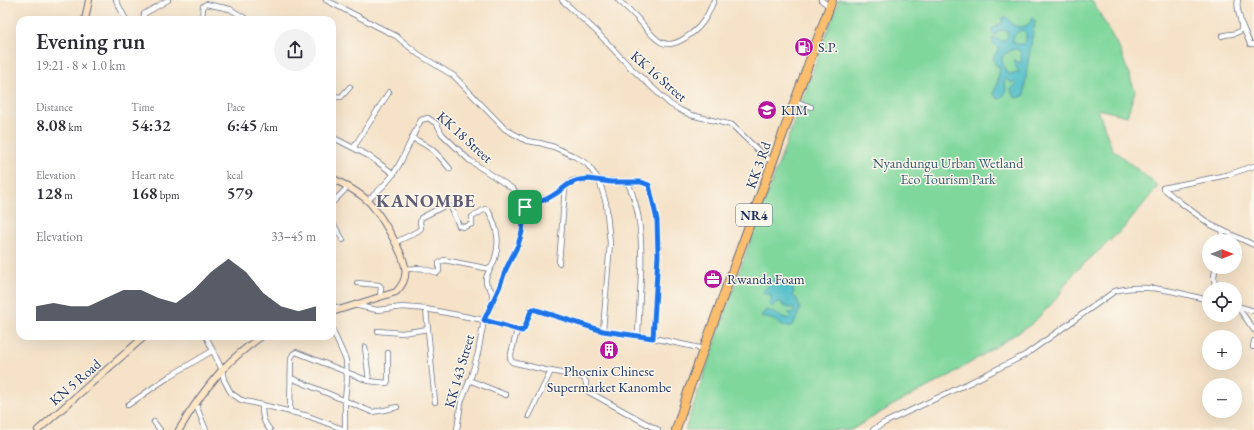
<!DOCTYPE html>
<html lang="en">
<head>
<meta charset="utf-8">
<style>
	:root { --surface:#fff; --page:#f2f2f3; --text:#2b2b33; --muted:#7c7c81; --accent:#111827 }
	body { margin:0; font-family:"EB Garamond",serif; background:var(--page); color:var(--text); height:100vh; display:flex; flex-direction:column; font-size:15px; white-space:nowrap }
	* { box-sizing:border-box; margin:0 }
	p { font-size:13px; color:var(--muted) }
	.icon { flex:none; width:22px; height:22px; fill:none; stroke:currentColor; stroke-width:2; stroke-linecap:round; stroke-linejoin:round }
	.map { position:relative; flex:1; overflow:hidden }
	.side { position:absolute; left:16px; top:16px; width:320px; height:324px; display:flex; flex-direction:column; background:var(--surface); border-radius:12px; box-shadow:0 4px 16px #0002 }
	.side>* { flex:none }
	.needle { width:26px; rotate:90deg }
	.buttons { position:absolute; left:1202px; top:234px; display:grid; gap:8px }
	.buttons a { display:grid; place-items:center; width:40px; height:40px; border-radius:50%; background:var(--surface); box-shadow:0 4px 16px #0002; font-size:20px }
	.pin { position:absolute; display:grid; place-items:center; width:34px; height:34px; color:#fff; margin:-17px; border-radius:8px; box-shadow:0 2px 6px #0006 }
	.round { display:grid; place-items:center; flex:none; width:42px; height:42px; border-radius:21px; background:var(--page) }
	.headline { display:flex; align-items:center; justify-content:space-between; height:68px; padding:0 20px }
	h1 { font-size:22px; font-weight:600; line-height:30px }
	.figures { display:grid; grid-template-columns:repeat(3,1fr); gap:6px; height:68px; padding:4px 20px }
	.figures div { display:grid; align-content:center }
	.figures b { font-size:17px; font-weight:600 }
	.figures small { font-size:11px; font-weight:400 }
	.figures p { font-size:11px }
	.chart { height:112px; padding:8px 20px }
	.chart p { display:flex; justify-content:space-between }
	.chart svg { width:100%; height:72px; margin-top:4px; fill:var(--accent); opacity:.7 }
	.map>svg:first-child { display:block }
	.green { fill:#7fd79c; stroke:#4d837d }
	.water { fill:#50bec8; stroke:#367693; fill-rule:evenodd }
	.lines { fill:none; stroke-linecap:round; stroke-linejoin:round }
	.street-casing { stroke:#676e83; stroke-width:6 }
	.secondary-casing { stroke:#676e83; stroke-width:8 }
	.highway-casing { stroke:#676e83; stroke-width:10 }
	.street { stroke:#fff; stroke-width:4.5 }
	.secondary { stroke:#fde5c5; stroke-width:6 }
	.highway { stroke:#fabe6e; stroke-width:8 }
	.route-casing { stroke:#fff; stroke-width:8 }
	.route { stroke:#1a73e8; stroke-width:5 }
	.labels { text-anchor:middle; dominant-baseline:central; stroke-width:3; stroke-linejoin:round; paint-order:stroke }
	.shield { fill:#fbf7ec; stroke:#5e6b89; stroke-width:1 }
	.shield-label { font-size:13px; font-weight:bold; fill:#1b2f5e }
	.poi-label { font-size:14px; fill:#1b2f5e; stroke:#fbf7ec; text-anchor:start }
	.street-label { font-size:14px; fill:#1b2f5e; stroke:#fbf7ec }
	.park-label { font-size:14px; fill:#34596e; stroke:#fbf7ec }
	.district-label { font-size:18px; font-weight:bold; letter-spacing:1px; fill:#615c75; stroke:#fbf7ec }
</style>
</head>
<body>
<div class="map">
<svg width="1254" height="430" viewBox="0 0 1254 430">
	<rect width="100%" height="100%" fill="#fbf7ec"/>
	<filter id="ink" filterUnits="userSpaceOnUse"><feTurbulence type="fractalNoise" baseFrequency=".025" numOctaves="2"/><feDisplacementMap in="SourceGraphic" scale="8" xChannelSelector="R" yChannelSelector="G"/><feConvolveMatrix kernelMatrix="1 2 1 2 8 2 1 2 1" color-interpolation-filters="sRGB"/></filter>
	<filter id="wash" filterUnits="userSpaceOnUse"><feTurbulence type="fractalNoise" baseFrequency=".012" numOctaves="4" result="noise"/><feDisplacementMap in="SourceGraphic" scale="16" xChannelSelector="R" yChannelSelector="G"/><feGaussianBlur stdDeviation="0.9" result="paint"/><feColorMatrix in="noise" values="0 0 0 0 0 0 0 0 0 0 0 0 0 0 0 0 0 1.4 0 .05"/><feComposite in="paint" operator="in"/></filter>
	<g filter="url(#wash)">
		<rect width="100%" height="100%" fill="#f5e2c8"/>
		<!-- green -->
		<path class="green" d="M839,0H1092L1120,50L1135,91L1127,116L1098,109L1112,149L1158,186L1125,227L1075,272L1065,285L1058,297L1033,323L951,375L895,404L851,430H685L743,261Z"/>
		<!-- water -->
		<g class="water">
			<path d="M1006,17C1010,19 1010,22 1012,24C1018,29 1026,27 1031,22L1030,19L1032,18L1035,21L1027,68L1024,96L1017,98L1013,96L1011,89L1012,87L1016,86L1015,82L1011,83L1007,79L1004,82C1008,90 1006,95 999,99L993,94L997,85L1000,68L995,64L993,58L999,48L992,42L993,38L1003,41C1008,38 1008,36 1007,31L1005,30L998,31L996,35L993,34L992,29L1002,23V18ZM1023,30L1026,33V40L1024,44H1017L1013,42C1012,35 1017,32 1023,30ZM1017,49L1021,53V62L1018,63L1015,60H1013L1019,73L1008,74L1003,66L1002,56L1011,50Z"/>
			<path d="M782,277L785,280L786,284C792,285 793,288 794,293L792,295L797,299L800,309L795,322L791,326H782L777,321L761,316L766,310C775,312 780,317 789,319L792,316L788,313L794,312V308H789L782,305L783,303C777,301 775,303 772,307L768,303L772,300L770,295L762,293L774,279Z"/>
		</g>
	</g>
	<g filter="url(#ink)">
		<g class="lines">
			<defs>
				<g id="street">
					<path d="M116,0L126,20"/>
					<path d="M326,0L396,36L418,54L454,76L505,129L527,141L540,143L554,147L574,156L587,164L599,180L606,203L610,243L603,331"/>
					<path d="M562,0L597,32L630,67L670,104L680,110L691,115L732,125L761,153L773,163"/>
					<path d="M618,0C625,6 632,12 638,19C653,35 661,54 685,38C701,28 707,18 714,0"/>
					<path d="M821,0L830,7"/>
					<path d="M143,20L144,14L168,0"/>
					<path d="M202,20L203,6L206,4L230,9L248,20"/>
					<path d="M1242,25L1250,44H1254"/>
					<path d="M1222,36C1228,33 1235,36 1241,30C1243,20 1235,10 1238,0"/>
					<path d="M332,96L341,97L350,87"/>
					<path d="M795,101L811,107"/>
					<path d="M332,137L369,156L394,174"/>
					<path d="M412,138C432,147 437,153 450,169"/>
					<path d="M354,147L389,92"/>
					<path d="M628,183C631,190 634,198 636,206C646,243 639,297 638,336"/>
					<path d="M1163,188L1181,203L1211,225L1254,245"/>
					<path d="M1163,188L1227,175L1254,166"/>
					<path d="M368,200C377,192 387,184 394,173C405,157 411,138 421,120L428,118L437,124L442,134L469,160L513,189L519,196L525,207"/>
					<path d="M332,203L348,187"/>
					<path d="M525,207L552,196L565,188L572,181L578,180L588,179L628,183L641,182L649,185L657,220L658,255L653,338"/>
					<path d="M332,222L343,240"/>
					<path d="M1222,241L1223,231"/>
					<path d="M395,243C402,238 418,233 421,228L420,222L421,218L444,206H448L451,207L459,226L464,227L472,224V217L485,209L488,210C498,228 501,244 493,264C490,270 485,275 486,282C486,285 489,287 491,290C493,294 492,300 492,305"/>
					<path d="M559,263L565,188"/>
					<path d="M406,269L421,268L437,273L439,271V263L444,260L490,269"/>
					<path d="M357,283L379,285L381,287L380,297"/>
					<path d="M1215,289L1214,276L1216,267"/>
					<path d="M332,305L340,309"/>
					<path d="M354,305L377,310L403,307L426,309L484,320L517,330L510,358L512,362L545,370L583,377L586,382V390L589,392L658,430"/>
					<path d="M1235,305L1237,306L1254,330"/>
					<path d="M1237,306L1254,311"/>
					<path d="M426,309L435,402"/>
					<path d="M332,329L346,360L347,379L345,399V430"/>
					<path d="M517,330L522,331L524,329L531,311L533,309L603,331L653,338L704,349"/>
					<path d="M378,331L402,333L428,329"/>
					<path d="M206,336L222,370L224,380L231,393L241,400L262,405C262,416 263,422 270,430"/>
					<path d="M365,347L369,381"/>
					<path d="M1253,347L1254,341"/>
					<path d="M291,378L372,412L385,410L397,407"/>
					<path d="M469,380L506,395"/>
					<path d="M128,405L170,376L212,351"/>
					<path d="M196,405L206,430"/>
					<path d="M262,405L308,416L345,430"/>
					<path d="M290,412L291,358L293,354L296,352L301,354L369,381L387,383L388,381V353"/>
					<path d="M529,416L551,371"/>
					<path d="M154,422L160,430"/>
					<path d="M457,430L461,402L471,377L478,353L484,320L499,288L506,269L518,245L522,232L525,207"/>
					<path d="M873,430L884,423L971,382L1025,355L1115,291C1148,282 1177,293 1209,300"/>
				</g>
				<g id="secondary">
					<path d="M85,20L89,0"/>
					<path d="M332,178C343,184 359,192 368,201C379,212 403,252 405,267C407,277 403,285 396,292L332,312"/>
					<path d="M38,430L145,336"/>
					<path d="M179,430C191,409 206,388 222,370C234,357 248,346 262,336"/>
				</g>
				<path id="highway" d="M676,430L688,392L832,0"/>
			</defs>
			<!-- street casing -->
			<use href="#street" class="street-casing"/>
			<!-- secondary casing -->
			<use href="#secondary" class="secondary-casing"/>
			<!-- highway casing -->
			<use href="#highway" class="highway-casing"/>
			<!-- street -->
			<use href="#street" class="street"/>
			<!-- secondary -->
			<use href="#secondary" class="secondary"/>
			<!-- highway -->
			<use href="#highway" class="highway"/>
		</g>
	</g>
	<g class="lines" filter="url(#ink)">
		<defs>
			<path id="route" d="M588,179L611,182H641L649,185L657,220L658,255L653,338L603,331L533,309L531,311L524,329L522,331L484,320L499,288L506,269L518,245L522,232L525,207C534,203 544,201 552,196C567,187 569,180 588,179Z"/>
		</defs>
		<!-- route casing -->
		<use href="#route" class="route-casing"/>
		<!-- route -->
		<use href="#route" class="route"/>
	</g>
	<!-- icons -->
	<defs>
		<symbol id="fuel-disc" viewBox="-11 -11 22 22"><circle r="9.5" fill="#b5179e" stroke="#fbf7ec"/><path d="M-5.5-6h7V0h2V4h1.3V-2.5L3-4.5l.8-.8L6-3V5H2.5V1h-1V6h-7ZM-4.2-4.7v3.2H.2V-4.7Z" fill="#fff"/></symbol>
		<symbol id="school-disc" viewBox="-11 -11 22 22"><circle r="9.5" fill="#b5179e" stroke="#fbf7ec"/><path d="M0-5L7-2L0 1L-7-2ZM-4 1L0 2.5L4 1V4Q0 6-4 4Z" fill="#fff"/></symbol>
		<symbol id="office-disc" viewBox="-11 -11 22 22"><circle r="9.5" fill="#b5179e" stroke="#fbf7ec"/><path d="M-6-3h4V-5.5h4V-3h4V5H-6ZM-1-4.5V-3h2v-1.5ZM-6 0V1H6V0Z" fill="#fff"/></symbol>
		<symbol id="building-disc" viewBox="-11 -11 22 22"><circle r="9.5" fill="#b5179e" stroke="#fbf7ec"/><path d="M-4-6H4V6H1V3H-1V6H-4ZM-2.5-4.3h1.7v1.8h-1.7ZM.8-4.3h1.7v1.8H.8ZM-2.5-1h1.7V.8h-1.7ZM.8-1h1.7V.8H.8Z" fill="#fff"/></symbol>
	</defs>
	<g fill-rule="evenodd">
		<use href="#fuel-disc" x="793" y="36" width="22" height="22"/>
		<use href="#school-disc" x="756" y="99" width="22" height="22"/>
		<use href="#office-disc" x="702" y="268" width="22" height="22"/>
		<use href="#building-disc" x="598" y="339" width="22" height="22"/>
	</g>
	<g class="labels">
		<!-- shield labels -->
		<rect class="shield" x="736" y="204" width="36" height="22" rx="3"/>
		<g class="shield-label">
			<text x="754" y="215">NR4</text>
		</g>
		<!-- poi labels -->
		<g class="poi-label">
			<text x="818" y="47">S.P.</text>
			<text x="781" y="110">KIM</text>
			<text x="727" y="279">Rwanda Foam</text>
			<text x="609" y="371" text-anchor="middle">Phoenix Chinese<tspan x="609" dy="16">Supermarket Kanombe</tspan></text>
		</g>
		<!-- street labels -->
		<g class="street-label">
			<text transform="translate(659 76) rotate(41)">KK 16 Street</text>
			<text transform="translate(465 137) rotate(42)">KK 18 Street</text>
			<text transform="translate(758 165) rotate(-70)">KK 3 Rd</text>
			<text transform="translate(459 371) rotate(-74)">KK 143 Street</text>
			<text transform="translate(75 382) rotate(-41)">KN 5 Road</text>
		</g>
		<!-- park labels -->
		<g class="park-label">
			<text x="948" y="163">Nyandungu Urban Wetland<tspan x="948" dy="16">Eco Tourism Park</tspan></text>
		</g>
		<!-- district labels -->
		<g class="district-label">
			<text x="426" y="200">KANOMBE</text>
		</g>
	</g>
</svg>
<div class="buttons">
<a><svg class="needle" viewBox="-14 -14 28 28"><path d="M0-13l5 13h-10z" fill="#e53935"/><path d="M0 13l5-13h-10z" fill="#7c7c81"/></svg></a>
<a><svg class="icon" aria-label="locate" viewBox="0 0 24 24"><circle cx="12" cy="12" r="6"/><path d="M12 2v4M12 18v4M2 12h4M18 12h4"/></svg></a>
<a>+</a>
<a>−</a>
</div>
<div class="pin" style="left:525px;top:207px;background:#1e9e55"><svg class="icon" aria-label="arrive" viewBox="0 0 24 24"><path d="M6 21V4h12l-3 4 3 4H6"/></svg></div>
<section class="side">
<div class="headline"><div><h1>Evening run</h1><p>19:21 · 8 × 1.0 km</p></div><a class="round"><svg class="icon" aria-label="share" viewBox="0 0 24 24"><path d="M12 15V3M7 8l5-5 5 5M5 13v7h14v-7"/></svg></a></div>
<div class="figures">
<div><p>Distance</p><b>8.08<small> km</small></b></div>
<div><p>Time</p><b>54:32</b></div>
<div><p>Pace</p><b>6:45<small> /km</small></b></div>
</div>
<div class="figures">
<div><p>Elevation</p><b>128<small> m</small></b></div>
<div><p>Heart rate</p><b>168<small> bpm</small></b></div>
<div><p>kcal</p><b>579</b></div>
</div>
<div class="chart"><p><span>Elevation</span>33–45 m</p>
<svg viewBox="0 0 160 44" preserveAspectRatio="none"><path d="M0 44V35L10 33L20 35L30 35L40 30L50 25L60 25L70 30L80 33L90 25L100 14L110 6L120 14L130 27L140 35L150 38L160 35V44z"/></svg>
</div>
</section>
</div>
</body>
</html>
